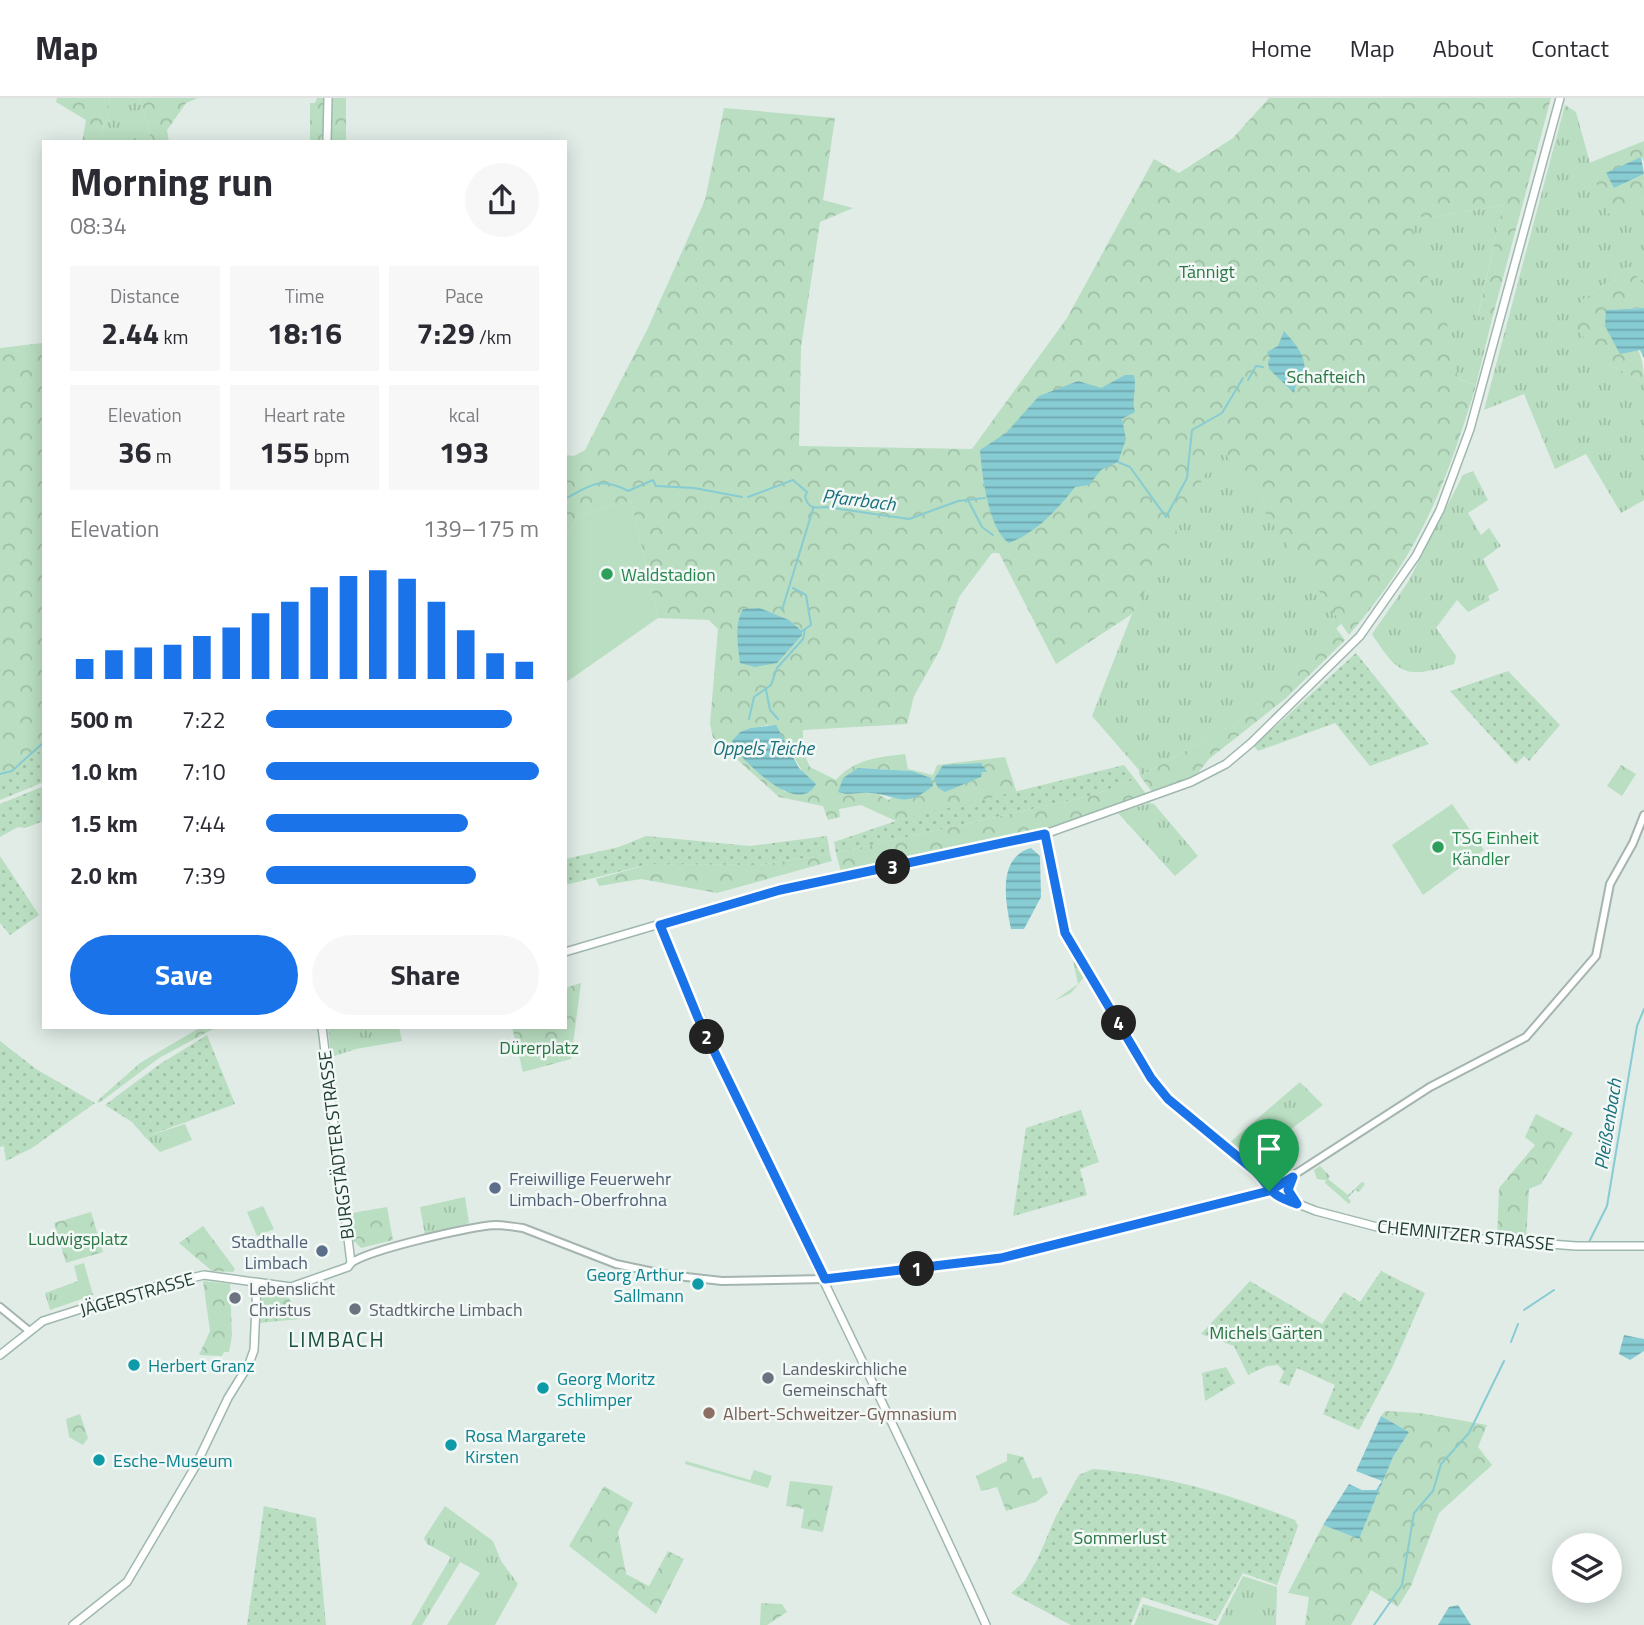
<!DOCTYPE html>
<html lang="en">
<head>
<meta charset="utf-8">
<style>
	:root { --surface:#fff; --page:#f7f7f7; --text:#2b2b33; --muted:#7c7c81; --line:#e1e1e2; --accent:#1a73e8 }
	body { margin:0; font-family:"Titillium Web",sans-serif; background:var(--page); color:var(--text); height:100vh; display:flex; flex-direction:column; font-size:26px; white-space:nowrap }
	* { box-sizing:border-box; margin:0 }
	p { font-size:23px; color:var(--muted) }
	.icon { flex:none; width:38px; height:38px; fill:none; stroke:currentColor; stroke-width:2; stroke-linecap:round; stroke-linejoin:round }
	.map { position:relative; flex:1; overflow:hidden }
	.side { position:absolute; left:42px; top:42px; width:525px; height:889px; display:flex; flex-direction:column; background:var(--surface); border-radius:0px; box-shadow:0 4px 18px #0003 }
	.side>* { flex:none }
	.buttons { position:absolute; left:1552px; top:1435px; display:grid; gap:14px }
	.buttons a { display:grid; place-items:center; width:70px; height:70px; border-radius:50%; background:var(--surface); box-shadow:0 4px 18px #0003; font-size:35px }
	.pin { position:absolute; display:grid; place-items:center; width:60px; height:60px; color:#fff; margin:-72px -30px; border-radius:50% 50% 50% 0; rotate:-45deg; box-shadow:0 0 7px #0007 }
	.pin .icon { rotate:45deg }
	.km { position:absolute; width:35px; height:35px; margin:-18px; border-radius:50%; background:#222; color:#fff; font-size:19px; line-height:35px; text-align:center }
	.round { display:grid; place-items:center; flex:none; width:74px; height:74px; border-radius:37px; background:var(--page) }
	.head { display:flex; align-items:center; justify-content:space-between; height:119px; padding:0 28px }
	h1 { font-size:38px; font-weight:700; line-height:52px }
	.metrics { display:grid; grid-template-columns:repeat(3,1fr); gap:10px; height:119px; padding:7px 28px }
	.metrics div { display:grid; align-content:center; border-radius:0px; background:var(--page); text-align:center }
	.metrics b { font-size:30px; font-weight:700 }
	.metrics small { font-size:19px; font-weight:400 }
	.metrics p { font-size:19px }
	.chart { height:196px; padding:14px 28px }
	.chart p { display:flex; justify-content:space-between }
	.chart svg { width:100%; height:126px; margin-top:7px; stroke:var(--accent); stroke-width:6 }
	.action { display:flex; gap:14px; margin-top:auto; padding:14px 28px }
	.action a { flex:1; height:80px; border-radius:42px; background:var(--accent); color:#fff; font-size:28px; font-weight:700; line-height:80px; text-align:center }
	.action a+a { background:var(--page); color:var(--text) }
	ul { padding:0 28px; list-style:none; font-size:23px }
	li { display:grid; grid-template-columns:112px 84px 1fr; align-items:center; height:52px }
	li i { height:18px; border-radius:9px; background:var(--accent) }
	header { display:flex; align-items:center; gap:42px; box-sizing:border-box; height:98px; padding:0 35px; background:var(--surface); border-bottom:2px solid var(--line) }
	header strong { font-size:33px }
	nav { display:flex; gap:38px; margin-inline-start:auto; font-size:24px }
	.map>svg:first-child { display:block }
	.grass { fill:url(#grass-tufts) }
	.forest { fill:url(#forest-crowns); fill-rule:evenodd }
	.garden { fill:url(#garden-dots) }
	.pitch { fill:#b9dec1 }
	.water { fill:url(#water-rules) }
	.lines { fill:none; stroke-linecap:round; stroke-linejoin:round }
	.stream { stroke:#87cbd3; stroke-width:2 }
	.tertiary-casing { stroke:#a4b4ae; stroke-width:10 }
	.secondary-casing { stroke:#9fb8ae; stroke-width:10 }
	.tertiary { stroke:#fff; stroke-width:6 }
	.secondary { stroke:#fff; stroke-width:7 }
	.route-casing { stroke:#fff; stroke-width:14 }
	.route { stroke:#1a73e8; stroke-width:9 }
	.leisure-dot { fill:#2e9e5b; stroke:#f2f8f5; stroke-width:2.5 }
	.service-dot { fill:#5c6f8a; stroke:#f2f8f5; stroke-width:2.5 }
	.culture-dot { fill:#0f9aa8; stroke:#f2f8f5; stroke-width:2.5 }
	.worship-dot { fill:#6b7280; stroke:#f2f8f5; stroke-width:2.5 }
	.education-dot { fill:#8d6e63; stroke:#f2f8f5; stroke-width:2.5 }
	.labels { text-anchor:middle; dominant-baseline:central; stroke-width:5; stroke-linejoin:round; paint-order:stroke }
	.park-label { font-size:18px; fill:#2a7544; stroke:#f2f8f5 }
	.leisure-label { font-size:18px; fill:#27864d; stroke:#f2f8f5; text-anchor:start }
	.street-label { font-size:18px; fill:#213d34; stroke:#f2f8f5 }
	.service-label { font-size:18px; fill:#4e5e75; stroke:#f2f8f5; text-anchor:start }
	.culture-label { font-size:18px; fill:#0d838f; stroke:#f2f8f5; text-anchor:start }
	.worship-label { font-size:18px; fill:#5b616d; stroke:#f2f8f5; text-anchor:start }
	.education-label { font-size:18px; fill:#785e54; stroke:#f2f8f5; text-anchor:start }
	.water-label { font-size:19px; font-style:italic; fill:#196f7b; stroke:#f2f8f5 }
	.quarter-label { font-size:21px; letter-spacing:2px; fill:#1c5041; stroke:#f2f8f5 }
</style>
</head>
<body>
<header>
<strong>Map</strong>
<nav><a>Home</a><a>Map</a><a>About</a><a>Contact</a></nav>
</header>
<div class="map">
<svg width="1644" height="1527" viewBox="0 0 1644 1527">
	<defs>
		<pattern id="grass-tufts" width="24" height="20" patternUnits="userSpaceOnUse" patternTransform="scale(1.75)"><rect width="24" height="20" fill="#b9dec1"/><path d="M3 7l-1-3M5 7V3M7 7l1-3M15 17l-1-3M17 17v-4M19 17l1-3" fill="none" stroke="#9fbfa6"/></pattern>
		<pattern id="forest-crowns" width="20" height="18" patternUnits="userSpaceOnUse" patternTransform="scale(1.75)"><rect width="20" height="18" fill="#b9dec1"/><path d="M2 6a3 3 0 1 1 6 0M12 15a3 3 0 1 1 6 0" fill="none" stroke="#9fbfa6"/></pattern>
		<pattern id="garden-dots" width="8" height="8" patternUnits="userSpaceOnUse" patternTransform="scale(1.75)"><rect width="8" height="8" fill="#b9dec1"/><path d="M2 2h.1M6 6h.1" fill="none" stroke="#9fbfa6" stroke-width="1.8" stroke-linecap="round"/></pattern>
		<pattern id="water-rules" width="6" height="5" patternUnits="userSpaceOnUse" patternTransform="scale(1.75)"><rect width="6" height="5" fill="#87cbd3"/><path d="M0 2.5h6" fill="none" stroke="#6ea6ac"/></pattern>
	</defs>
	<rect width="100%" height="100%" fill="#e1ece7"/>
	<!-- grass -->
	<g class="grass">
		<path d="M110,0H140L152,44H97L107,21Z"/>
		<path d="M1565,7L1576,14L1590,65L1608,115L1644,100V187L1629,169L1581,203L1606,265L1644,284V402L1621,415L1586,356L1555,371L1524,296L1484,312Z"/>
		<path d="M1503,107L1478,217L1492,221L1476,287L1459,281L1341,526L1237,625L1140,678L1139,672L1092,618L1132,516L1254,281L1393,114L1429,120Z"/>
		<path d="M1473,373L1488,402L1468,415L1481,437L1489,430L1501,448L1483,461L1499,492L1488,498L1490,502L1468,514L1457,502L1436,530L1456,558L1454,566C1406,581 1399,578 1372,536L1408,484L1463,377Z"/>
		<path d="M1149,705L1154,706L1198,758L1175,778L1118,715Z"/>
		<path d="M1057,827L1085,878L1071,895L1054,903L1078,886L1071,854H1068Z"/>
		<path d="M328,929H399L402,943L356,951L331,959Z"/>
		<path d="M1300,984L1323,1007L1249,1063L1228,1046Z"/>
		<path d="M185,1026L192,1042L160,1054L145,1039Z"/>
		<path d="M1320,1068L1330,1078L1328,1081L1348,1097L1362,1084L1365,1086L1359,1094L1355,1092L1348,1100L1351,1103L1349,1106L1325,1085L1326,1082L1317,1081L1314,1072Z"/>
		<path d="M465,1099L469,1125L425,1137L420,1109Z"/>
		<path d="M84,1165L93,1197L50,1212L45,1195L78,1183L74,1168Z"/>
		<path d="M445,1408L493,1443L501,1463L518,1486L495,1527H447L480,1475L460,1464L422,1527H411L451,1459L427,1446L424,1440Z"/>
		<path d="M1243,1478L1277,1489L1276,1527H1218Z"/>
		<path d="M1143,1506L1215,1527H1134Z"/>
	</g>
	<!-- forest -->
	<g class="forest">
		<path d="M57,0H110L107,21L97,44H82L86,22L56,4Z"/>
		<path d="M140,0H198L186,5L167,32L169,44H152Z"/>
		<path d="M317,0H346V44H310V5H315Z"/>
		<path d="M1269,0H1551L1492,221L1478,218L1503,107L1429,120L1410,117L1420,162L1445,215L1458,281L1476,287C1445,390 1420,454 1349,537L1220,348L1176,432L1177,435L1132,516L1056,566L999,455H992L959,499L941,550L914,598L907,626L803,632V653L810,669L836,682C854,661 879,659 905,656L908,671L933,677L937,667L1005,659L1017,695L896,723L861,707L839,711L840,719L828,722L823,708L779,699L713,640L710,626L718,531L709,522L658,520L631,403L580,417L572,429L565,432V357L574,358L585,352L647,232L705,102L724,10L835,20L823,102L853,110L820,124L801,249L799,348L972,351L1067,220L1154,61L1179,75L1233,40ZM760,510L789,522L802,533L777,565H771L738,546L739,519ZM768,627L781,637L804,676L785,694L733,648L740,634ZM858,670L912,673L931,680L888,702L878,696L858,694Z"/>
		<path d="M1644,43V64L1642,59L1614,90L1644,76V100L1608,116L1589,65Z"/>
		<path d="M1629,169L1644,187V210L1607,212C1629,240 1644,246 1644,284L1606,265L1576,230L1581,203Z"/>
		<path d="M44,241V652C26,657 19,674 0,678V250L42,245Z"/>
		<path d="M1336,530L1345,542L1285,601L1209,661L1194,680L1152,694L1140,678L1237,625Z"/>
		<path d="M1621,667L1636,676L1622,698L1607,688Z"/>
		<path d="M1135,681L1146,696L1066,725L1008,740L841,774L836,755L1094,697Z"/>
		<path d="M830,756L832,763L717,795L641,781L599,788L596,781L650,766L758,767Z"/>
		<path d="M581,885L571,961L523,974L512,929H565V890Z"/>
		<path d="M201,929H217L159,960L99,1005L97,1003L140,965Z"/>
		<path d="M1536,1016L1573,1035L1541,1086L1529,1091L1526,1144L1497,1142L1499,1090L1535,1047L1525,1039Z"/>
		<path d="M387,1109L393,1142L361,1150L354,1143L352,1115Z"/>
		<path d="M91,1114L103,1154L66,1165L54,1125Z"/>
		<path d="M203,1128L235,1171L233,1174L212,1173L179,1145Z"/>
		<path d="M203,1183L230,1186L232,1238L229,1254H224L222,1258L199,1257L210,1233Z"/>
		<path d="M265,1194L286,1195L300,1221L258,1225L260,1199Z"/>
		<path d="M1385,1313L1420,1315L1487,1327L1478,1349L1492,1367L1439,1415L1411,1488L1398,1509L1371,1492L1351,1527H1305L1309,1499L1288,1495L1323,1427L1359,1441L1393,1359L1409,1334L1381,1318Z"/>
		<path d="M80,1316L88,1340L83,1347L69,1339L66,1321Z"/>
		<path d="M1007,1355L1023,1359L1033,1381L1041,1379L1048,1395L1036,1404L1006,1413L997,1389L981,1393L976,1378L1007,1363Z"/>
		<path d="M790,1383L833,1388L823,1434L801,1430L804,1411L786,1408Z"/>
		<path d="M604,1388L633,1405L618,1434L626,1476L649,1488L668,1453L684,1461L656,1516L569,1448Z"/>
		<path d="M761,1505L782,1506L787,1514L767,1527H760Z"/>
	</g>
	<!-- garden -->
	<g class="garden">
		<path d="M1356,555L1429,646L1370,668L1335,625L1258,653L1254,648Z"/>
		<path d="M1508,573L1560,627L1529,663L1524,658L1516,666L1450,593Z"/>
		<path d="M44,652V684L0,702V678C19,674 26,657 44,652Z"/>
		<path d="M1124,667L1135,681L1094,697L836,755L834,744L896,723Z"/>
		<path d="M44,688V723L25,730L18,729L0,739V706Z"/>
		<path d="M646,738L750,748L827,738L830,756L758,767L650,766L565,787V761L619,749Z"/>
		<path d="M0,758L39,817L10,837L0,825Z"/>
		<path d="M207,937L235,1006L145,1039L132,1024L105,1007L160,966Z"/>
		<path d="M0,943L36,971L95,1005L32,1050L6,1063L4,1048L0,1049Z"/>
		<path d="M1081,1012L1099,1064L1080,1071L1087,1097L1013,1118L1026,1030Z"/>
		<path d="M1381,1173L1425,1195L1392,1270L1359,1332L1323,1316L1335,1287L1297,1270L1289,1288L1279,1284L1284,1274L1278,1267L1267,1268L1248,1277L1234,1248L1201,1236L1250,1183L1322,1226L1344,1194L1360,1204Z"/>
		<path d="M1226,1269L1235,1285L1205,1303L1202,1275Z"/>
		<path d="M1093,1371C1165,1377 1229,1396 1295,1422L1298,1428L1277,1487L1243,1475L1216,1523L1142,1499L1131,1527H1071L1011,1495L1024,1484L1038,1460L1056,1418L1079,1377Z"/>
		<path d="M264,1408L316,1420L326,1527H247Z"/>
	</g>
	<!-- pitch -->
	<g class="pitch">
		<path d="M631,403L658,520L565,585V432L572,429L580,417Z"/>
		<path d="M1452,706L1484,752L1423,797L1392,747Z"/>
		<path d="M263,1108L274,1131L257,1138L247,1114Z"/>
		<path d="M686,1363L750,1382L754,1372L772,1378L768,1390L685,1366Z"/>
	</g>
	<!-- water -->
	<g class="water">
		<path d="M1641,59L1644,76L1614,90L1606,75Z"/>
		<path d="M1644,210V260L1640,252L1620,256L1605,228L1606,212Z"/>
		<path d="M1284,233C1298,249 1309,261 1303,282L1296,286L1294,295L1269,271L1268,264L1270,260L1267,254L1278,248Z"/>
		<path d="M1125,277H1134C1137,290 1131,302 1135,314L1122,321L1126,341L1118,364L1101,372L1089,387L1075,389C1057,412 1037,434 1009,445C988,431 982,376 980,352L1006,335L1039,298L1078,283L1101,290Z"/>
		<path d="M760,510L789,522L802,533V537L777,565L755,569L740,565C738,549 734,525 743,511Z"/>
		<path d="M776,627L799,670L816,686C797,719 748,666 732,648V643L740,634L751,630Z"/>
		<path d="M981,665L987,674H982L981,679L945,694L938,690L934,681L943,667Z"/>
		<path d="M858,670L912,673L931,680L933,688C903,712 899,697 870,695C857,694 851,698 838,694L843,680Z"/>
		<path d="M1031,750L1040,758L1041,799L1024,831H1011C1006,805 996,760 1031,750Z"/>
		<path d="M1624,1237L1644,1241V1253L1630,1262L1619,1256Z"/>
		<path d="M1381,1318L1409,1334L1393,1359L1359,1441L1323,1427L1349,1386L1362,1392H1376L1382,1383L1356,1373Z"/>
		<path d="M1458,1507L1471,1527H1438L1449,1509Z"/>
	</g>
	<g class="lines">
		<!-- stream -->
		<g class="stream">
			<path d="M1248,282L1256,268L1263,269"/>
			<path d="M1118,364L1130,369L1166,419L1187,380L1192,332L1222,315L1243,280"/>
			<path d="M748,399L793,382L807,394L805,399C809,411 814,410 826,409L909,421L958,403L985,400"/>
			<path d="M565,401C591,387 600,378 628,393L653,382L656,388L694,390L742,399"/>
			<path d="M968,402L982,429L993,437"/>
			<path d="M793,490L806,497L811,527L802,533"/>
			<path d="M782,512L813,411"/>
			<path d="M766,592L770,612L778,621"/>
			<path d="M749,621L754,599L771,587L777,570L803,541L805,531"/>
			<path d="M44,626V632"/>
			<path d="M0,676L12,673L44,644"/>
			<path d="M1589,1144L1607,1108L1637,928L1644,911"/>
			<path d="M1524,1212L1554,1192"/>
			<path d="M1511,1244L1518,1226"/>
			<path d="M1374,1527L1402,1487L1414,1415L1433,1393L1441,1366L1469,1335L1504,1263"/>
		</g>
		<defs>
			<g id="tertiary">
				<path d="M1292,1081L1288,1096L1296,1105"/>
				<path d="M351,1165C371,1151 469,1129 495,1127C505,1127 514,1129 523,1130L616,1166L668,1177L722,1183L825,1181L1001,1160L1269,1093L1430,989L1526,939L1596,858L1610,786L1633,745L1644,717"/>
				<path d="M0,1209L28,1232"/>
			</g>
			<g id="secondary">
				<path d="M327,44L328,0"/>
				<path d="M1045,736L1065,835L1151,980L1168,1001L1255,1073L1273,1096L1316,1113L1381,1130L1420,1136L1576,1148H1644"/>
				<path d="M660,827C760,1064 881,1292 986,1527"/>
				<path d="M565,854L748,800L1045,736L1191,684L1226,666L1251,645L1360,538L1416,458L1440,412L1470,331L1560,0"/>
				<path d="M0,1257L43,1223L141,1192L204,1177L291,1189L348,1169L351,1165L322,929"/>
				<path d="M73,1527L127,1484L195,1369L228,1300L249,1266L254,1252L257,1185"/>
			</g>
		</defs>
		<!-- tertiary casing -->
		<use href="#tertiary" class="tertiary-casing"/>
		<!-- secondary casing -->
		<use href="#secondary" class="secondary-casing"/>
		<!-- tertiary -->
		<use href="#tertiary" class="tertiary"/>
		<!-- secondary -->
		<use href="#secondary" class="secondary"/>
	</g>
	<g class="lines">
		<defs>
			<path id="route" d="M1269,1093L1001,1160L825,1181L698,920L660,827L780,792L1045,736L1065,835L1151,980L1168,1001L1255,1073C1274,1093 1268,1096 1297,1106L1288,1092L1293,1079L1269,1093"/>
		</defs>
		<!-- route casing -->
		<use href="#route" class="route-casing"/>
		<!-- route -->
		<use href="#route" class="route"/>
	</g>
	<!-- markers -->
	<g class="leisure-dot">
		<circle cx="607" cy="476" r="7"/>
		<circle cx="1438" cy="749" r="7"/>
	</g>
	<g class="service-dot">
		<circle cx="495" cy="1090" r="7"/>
		<circle cx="322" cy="1153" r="7"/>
	</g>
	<g class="culture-dot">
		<circle cx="698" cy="1186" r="7"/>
		<circle cx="134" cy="1267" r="7"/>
		<circle cx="543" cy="1290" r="7"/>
		<circle cx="451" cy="1347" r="7"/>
		<circle cx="99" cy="1362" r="7"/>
	</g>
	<g class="worship-dot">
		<circle cx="235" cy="1200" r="7"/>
		<circle cx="355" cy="1211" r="7"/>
		<circle cx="768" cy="1280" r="7"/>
	</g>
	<circle class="education-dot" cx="709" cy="1315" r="7"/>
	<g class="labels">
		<!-- park labels -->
		<g class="park-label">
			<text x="1207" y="173">Tännigt</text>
			<text x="1326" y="278">Schafteich</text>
			<text x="539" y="949">Dürerplatz</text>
			<text x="78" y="1140">Ludwigsplatz</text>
			<text x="1266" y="1234">Michels Gärten</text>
			<text x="1120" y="1439">Sommerlust</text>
		</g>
		<!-- leisure labels -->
		<g class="leisure-label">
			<text x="621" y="476">Waldstadion</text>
			<text x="1452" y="739">TSG Einheit<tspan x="1452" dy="21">Kändler</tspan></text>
		</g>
		<!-- street labels -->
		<g class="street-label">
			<text transform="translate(336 1047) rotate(-97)">BURGSTÄDTER STRASSE</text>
			<text transform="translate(1466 1137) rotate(6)">CHEMNITZER STRASSE</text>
			<text transform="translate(137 1196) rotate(-16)">JÄGERSTRASSE</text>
		</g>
		<!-- service labels -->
		<g class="service-label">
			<text x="509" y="1080">Freiwillige Feuerwehr<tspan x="509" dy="21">Limbach-Oberfrohna</tspan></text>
			<text x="308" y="1143" text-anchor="end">Stadthalle<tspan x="308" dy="21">Limbach</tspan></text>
		</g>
		<!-- culture labels -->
		<g class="culture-label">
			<text x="684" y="1176" text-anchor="end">Georg Arthur<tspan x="684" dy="21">Sallmann</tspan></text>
			<text x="148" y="1267">Herbert Granz</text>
			<text x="557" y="1280">Georg Moritz<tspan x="557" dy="21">Schlimper</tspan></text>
			<text x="465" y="1337">Rosa Margarete<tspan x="465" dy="21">Kirsten</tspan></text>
			<text x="113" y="1362">Esche-Museum</text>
		</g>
		<!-- worship labels -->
		<g class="worship-label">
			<text x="249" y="1190">Lebenslicht<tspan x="249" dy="21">Christus</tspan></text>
			<text x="369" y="1211">Stadtkirche Limbach</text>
			<text x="782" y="1270">Landeskirchliche<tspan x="782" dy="21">Gemeinschaft</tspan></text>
		</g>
		<!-- education labels -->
		<g class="education-label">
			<text x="723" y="1315">Albert-Schweitzer-Gymnasium</text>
		</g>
		<!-- water labels -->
		<g class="water-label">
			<text transform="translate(859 401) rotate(7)">Pfarrbach</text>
			<text x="763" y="649">Oppels Teiche</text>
			<text transform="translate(1607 1026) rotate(-81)">Pleißenbach</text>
		</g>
		<!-- quarter labels -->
		<g class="quarter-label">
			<text x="337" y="1241">LIMBACH</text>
		</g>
	</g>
</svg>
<div class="buttons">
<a><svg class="icon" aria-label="layers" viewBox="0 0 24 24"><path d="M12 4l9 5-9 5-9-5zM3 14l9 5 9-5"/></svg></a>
</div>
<div class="pin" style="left:1269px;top:1093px;background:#1e9e55"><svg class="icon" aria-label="arrive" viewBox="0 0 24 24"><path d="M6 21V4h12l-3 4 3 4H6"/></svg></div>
<b class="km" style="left:917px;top:1171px">1</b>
<b class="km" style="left:707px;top:939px">2</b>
<b class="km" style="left:893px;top:769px">3</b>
<b class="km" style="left:1119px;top:925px">4</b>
<section class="side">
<div class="head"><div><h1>Morning run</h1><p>08:34</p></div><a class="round"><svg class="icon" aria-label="share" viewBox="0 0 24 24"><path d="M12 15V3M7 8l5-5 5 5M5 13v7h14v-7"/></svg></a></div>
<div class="metrics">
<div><p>Distance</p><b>2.44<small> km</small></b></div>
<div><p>Time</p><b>18:16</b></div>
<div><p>Pace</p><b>7:29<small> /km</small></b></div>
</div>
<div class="metrics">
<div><p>Elevation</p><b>36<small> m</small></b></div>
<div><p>Heart rate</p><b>155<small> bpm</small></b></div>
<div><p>kcal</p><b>193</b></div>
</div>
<div class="chart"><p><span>Elevation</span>139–175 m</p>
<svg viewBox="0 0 160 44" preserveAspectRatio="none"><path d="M5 44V37M15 44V34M25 44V33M35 44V32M45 44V29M55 44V26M65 44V21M75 44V17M85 44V12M95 44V8M105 44V6M115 44V9M125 44V17M135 44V27M145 44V35M155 44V38"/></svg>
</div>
<ul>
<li><b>500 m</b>7:22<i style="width:90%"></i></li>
<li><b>1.0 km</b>7:10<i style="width:100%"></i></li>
<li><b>1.5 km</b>7:44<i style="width:74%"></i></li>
<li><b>2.0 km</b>7:39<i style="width:77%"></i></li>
</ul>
<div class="action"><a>Save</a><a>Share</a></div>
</section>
</div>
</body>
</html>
